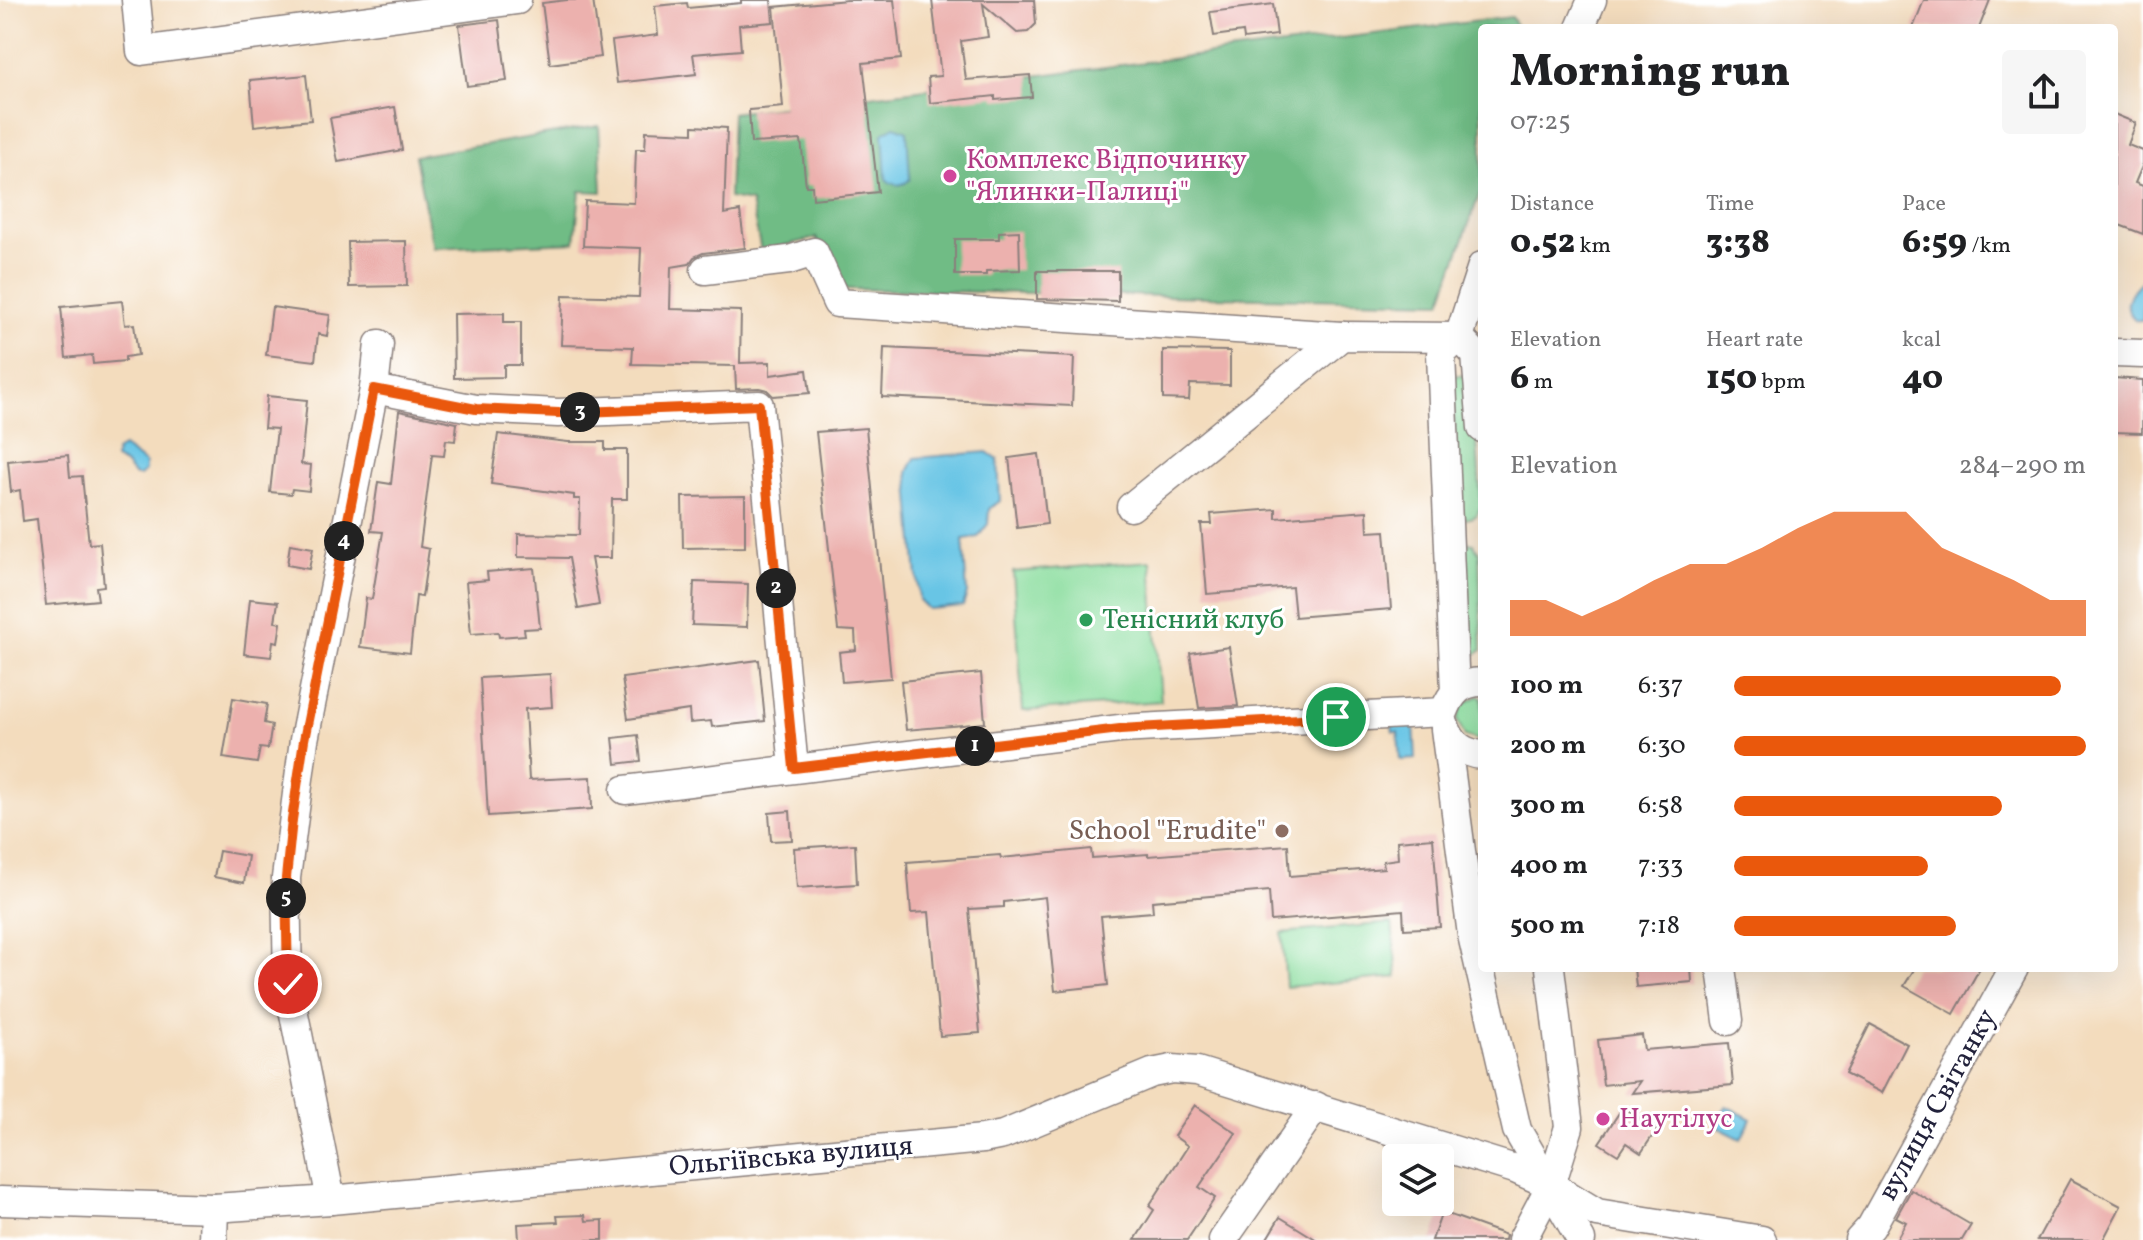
<!DOCTYPE html>
<html lang="en">
<head>
<meta charset="utf-8">
<style>
	:root { --surface:#fff; --page:#f6f6f6; --text:#202124; --muted:#757577; --accent:#ea580c }
	body { margin:0; font-family:Vollkorn,serif; background:var(--page); color:var(--text); height:100vh; display:flex; flex-direction:column; font-size:30px; white-space:nowrap }
	* { box-sizing:border-box; margin:0 }
	p { font-size:26px; color:var(--muted) }
	.icon { flex:none; width:44px; height:44px; fill:none; stroke:currentColor; stroke-width:2; stroke-linecap:round; stroke-linejoin:round }
	.map { position:relative; flex:1; overflow:hidden }
	.drawer { position:absolute; left:1478px; top:24px; width:640px; height:948px; display:flex; flex-direction:column; background:var(--surface); border-radius:8px; box-shadow:0 8px 32px #0002 }
	.drawer>* { flex:none }
	.tools { position:absolute; left:1382px; top:1144px; display:grid; gap:16px }
	.tools a { display:grid; place-items:center; width:72px; height:72px; border-radius:8px; background:var(--surface); box-shadow:0 8px 32px #0002; font-size:40px }
	.pin { position:absolute; display:grid; place-items:center; width:68px; height:68px; color:#fff; margin:-34px; border:4px solid #fff; border-radius:50%; box-shadow:0 2px 8px #0007 }
	.km { position:absolute; width:40px; height:40px; margin:-20px; border-radius:50%; background:#222; color:#fff; font-size:22px; line-height:40px; text-align:center }
	.round { display:grid; place-items:center; flex:none; width:84px; height:84px; border-radius:8px; background:var(--page) }
	.overview { display:flex; align-items:center; justify-content:space-between; height:136px; padding:0 32px }
	h1 { font-size:44px; font-weight:800; line-height:60px }
	.figures { display:grid; grid-template-columns:repeat(3,1fr); gap:12px; height:136px; padding:8px 32px }
	.figures div { display:grid; align-content:center }
	.figures b { font-size:34px; font-weight:800 }
	.figures small { font-size:22px; font-weight:400 }
	.figures p { font-size:22px }
	.chart { height:224px; padding:16px 32px }
	.chart p { display:flex; justify-content:space-between }
	.chart svg { width:100%; height:144px; margin-top:8px; fill:var(--accent); opacity:.7 }
	ul { padding:0 32px; list-style:none; font-size:26px }
	li { display:grid; grid-template-columns:128px 96px 1fr; align-items:center; height:60px }
	li i { height:20px; border-radius:10px; background:var(--accent) }
	.map>svg:first-child { display:block }
	.green { fill:#8add9e; stroke:#56806c; stroke-width:2 }
	.forest { fill:#6fbc85; stroke:#486f60; stroke-width:2 }
	.water { fill:#67c5e5; stroke:#447490; stroke-width:2 }
	.building { fill:#ecb1ae }
	.lines { fill:none; stroke-linecap:round; stroke-linejoin:round }
	.minor-casing { stroke:#8a7f7c; stroke-width:31 }
	.minor { stroke:#fff; stroke-width:28 }
	.route-casing { stroke:#fff; stroke-width:16 }
	.route { stroke:#ea580c; stroke-width:10 }
	.hotel-dot { fill:#d1479c; stroke:#fff; stroke-width:3 }
	.leisure-dot { fill:#2e9e5b; stroke:#fff; stroke-width:3 }
	.education-dot { fill:#8d6e63; stroke:#fff; stroke-width:3 }
	.labels { text-anchor:middle; dominant-baseline:central; stroke-width:6; stroke-linejoin:round; paint-order:stroke }
	.hotel-label { font-size:28px; fill:#b23c85; stroke:#fff; text-anchor:start }
	.leisure-label { font-size:28px; fill:#27864d; stroke:#fff; text-anchor:start }
	.education-label { font-size:28px; fill:#785e54; stroke:#fff; text-anchor:end }
	.street-label { font-size:28px; fill:#22223b; stroke:#fff }
</style>
</head>
<body>
<div class="map">
<svg width="2143" height="1240" viewBox="0 0 2143 1240">
	<rect width="100%" height="100%" fill="#fff"/>
	<filter id="ink" filterUnits="userSpaceOnUse"><feTurbulence type="fractalNoise" baseFrequency=".0125" numOctaves="2"/><feDisplacementMap in="SourceGraphic" scale="16" xChannelSelector="R" yChannelSelector="G"/><feConvolveMatrix kernelMatrix="1 2 1 2 8 2 1 2 1" color-interpolation-filters="sRGB"/></filter>
	<filter id="wash" filterUnits="userSpaceOnUse"><feTurbulence type="fractalNoise" baseFrequency=".006" numOctaves="4" result="noise"/><feDisplacementMap in="SourceGraphic" scale="32" xChannelSelector="R" yChannelSelector="G"/><feGaussianBlur stdDeviation="1.8" result="paint"/><feColorMatrix in="noise" values="0 0 0 0 0 0 0 0 0 0 0 0 0 0 0 0 0 1.4 0 .05"/><feComposite in="paint" operator="in"/></filter>
	<g filter="url(#wash)">
		<rect width="100%" height="100%" fill="#f3dcbd"/>
		<!-- green -->
		<g class="green">
			<path d="M1452,375L1473,376L1481,507L1476,516L1466,519L1459,515Z"/>
			<path d="M1464,542L1473,544L1479,552L1482,650L1469,659L1465,654L1460,544Z"/>
			<path d="M1151,561L1161,701L1023,711L1013,572Z"/>
			<path d="M1478,696L1482,697V741L1465,736L1457,720L1463,704Z"/>
			<path d="M1392,923L1397,977L1286,987L1282,933Z"/>
		</g>
		<!-- forest -->
		<g class="forest">
			<path d="M1511,17L1518,28H1482V187L1441,302L846,289L816,238L761,251L751,202L729,198L732,113Z"/>
			<path d="M599,126L602,192L580,191L575,242L433,248L415,156Z"/>
		</g>
		<!-- water -->
		<g class="water">
			<path d="M895,126L907,131L910,179C903,187 893,186 886,179L883,133Z"/>
			<path d="M2143,280V320H2136C2120,307 2130,291 2143,280Z"/>
			<path d="M123,447L145,463V471L140,476H135L125,464L115,459L116,451Z"/>
			<path d="M987,452L998,460L1000,501L989,509L988,524L978,537L963,539L967,593L963,606L928,609L919,600L908,472L915,458Z"/>
			<path d="M1414,724L1416,759L1400,760L1398,732H1393L1392,725Z"/>
			<path d="M1726,1106L1751,1119L1741,1139L1715,1126Z"/>
		</g>
		<g id="blocks">
			<!-- building -->
			<g class="building">
				<path d="M567,0H593L601,57L550,64L542,3Z"/>
				<path d="M741,0H771L773,22L739,25L741,50L693,54L696,74L617,83L612,41L658,35L655,6L687,3L688,8L741,3Z"/>
				<path d="M847,0H894L901,59L863,63L878,192L813,199L812,186H806L801,140L751,143L749,110L783,107L774,7Z"/>
				<path d="M932,0H1034L1036,24L1028,32L1017,33L983,4L988,37L961,41L966,80L1030,75L1032,97L995,100V96L930,103L928,77L941,76Z"/>
				<path d="M1924,0H1990L1979,28H1913Z"/>
				<path d="M1273,4L1277,35L1244,39L1243,32L1214,36L1210,12Z"/>
				<path d="M499,20L507,81L467,86L459,25Z"/>
				<path d="M306,75L311,120L254,126L250,80Z"/>
				<path d="M395,107L402,150L338,162L330,118Z"/>
				<path d="M2114,114L2136,123L2128,145L2143,151V164L2135,183L2143,186V234L2114,223Z"/>
				<path d="M693,126L727,128L724,214L740,211L745,248L703,253L694,257L689,264L671,267L670,309L741,311L740,363L770,362V375L807,370L810,393L773,396L767,390L759,388L736,389L735,366L632,364L633,347L561,345L563,295L639,297L641,248L583,246L585,201L634,203L636,149H645L646,131L693,133Z"/>
				<path d="M1019,231L1020,270L986,271V275H955V239H999V232Z"/>
				<path d="M406,241L407,286L349,287L348,242Z"/>
				<path d="M1037,271H1118V301L1037,299Z"/>
				<path d="M122,301L125,325L134,324L138,355L125,357V361L93,364L92,355L66,358L61,307Z"/>
				<path d="M272,307L330,315L327,336L318,334L315,361L266,355Z"/>
				<path d="M504,313V322H521V365H504V377L454,378L453,314Z"/>
				<path d="M884,348L1074,357L1072,406L882,397Z"/>
				<path d="M1163,350L1230,351V385L1190,384L1189,400L1163,399Z"/>
				<path d="M2114,378L2143,380L2142,433L2114,432Z"/>
				<path d="M267,396L307,400L301,464L311,465L309,491L292,489L291,494L270,492L277,429L264,428Z"/>
				<path d="M399,411L457,423L455,441L446,440L444,456L432,455L420,547L429,549L422,597L416,596L410,653L360,647L366,598L372,599L383,532L371,531L378,482L391,484Z"/>
				<path d="M866,428L891,678L842,682L839,652L856,650L855,631L838,630L816,432Z"/>
				<path d="M498,434L568,442H605V450H627V499H612L611,558H591L599,605L578,609L569,558L518,557V534L579,535L580,499H574V495L491,484Z"/>
				<path d="M1039,454L1047,524L1017,528L1009,458Z"/>
				<path d="M68,455L70,477L82,476L89,544L100,543L104,586L96,587L98,600L46,605L37,519L23,521L20,490L11,492L8,461Z"/>
				<path d="M745,496V547L683,548L682,497Z"/>
				<path d="M1276,509V518L1367,511L1368,532L1385,531L1391,609L1295,617L1292,587L1207,594L1201,524H1212L1211,514Z"/>
				<path d="M290,544L313,548L309,569L287,565Z"/>
				<path d="M534,568L540,628L524,629L525,635L499,637L498,632L471,634L466,582L488,580L487,572Z"/>
				<path d="M694,582L748,584L747,627L692,625Z"/>
				<path d="M250,599L278,602L275,622L281,623L278,642L273,641L271,657L244,654Z"/>
				<path d="M1229,647L1238,706L1199,708L1190,653Z"/>
				<path d="M759,660L765,721L712,727L711,721L690,723L689,710L628,719L622,678Z"/>
				<path d="M981,673L985,723L906,730L901,681Z"/>
				<path d="M550,674L552,707L525,709L529,780L591,777L592,809L488,816L480,678Z"/>
				<path d="M233,698L267,704L264,723L272,725L268,749L260,748L257,763L223,758Z"/>
				<path d="M638,735L641,761L616,764L613,738Z"/>
				<path d="M790,811L792,840L771,841L769,813Z"/>
				<path d="M1433,838L1440,927L1404,929L1403,910L1271,921L1269,891L1152,901L1153,912L1101,916L1108,985L1055,991L1045,897L1004,902V907L969,909L980,1033L940,1036L929,912L911,913L907,862L1000,855L1001,858L1091,849L1092,858L1148,854V856L1288,845L1290,876L1384,868L1383,861L1398,859L1397,841Z"/>
				<path d="M855,844L857,884L797,888L794,848Z"/>
				<path d="M219,851L248,856L244,883L214,877Z"/>
				<path d="M1634,968H1691L1692,982L1636,987Z"/>
				<path d="M1915,968H1980L1954,1014L1904,986Z"/>
				<path d="M1870,1024L1907,1044L1882,1093L1845,1074Z"/>
				<path d="M1642,1035L1644,1050L1729,1043L1733,1085L1632,1093L1640,1081L1603,1085L1598,1040Z"/>
				<path d="M1195,1105L1236,1133L1199,1187L1215,1198L1187,1240H1135L1154,1210L1149,1206L1188,1146L1174,1136Z"/>
				<path d="M1623,1107L1657,1129L1641,1153L1626,1143L1618,1155L1599,1143Z"/>
				<path d="M2070,1179L2121,1206L2103,1240H2037Z"/>
				<path d="M1911,1190L1971,1225L1962,1240H1896L1906,1222L1896,1217Z"/>
				<path d="M1442,1212L1506,1235L1505,1240H1432Z"/>
				<path d="M585,1215L586,1221L603,1220V1240H519L518,1224L558,1222L557,1216Z"/>
				<path d="M1280,1217L1317,1240H1266Z"/>
			</g>
		</g>
	</g>
	<g filter="url(#ink)">
		<use href="#blocks" fill-opacity="0" stroke="#8a7f7c" stroke-width="2"/>
		<g class="lines">
			<defs>
				<g id="minor">
					<path d="M136,0L141,51L517,0"/>
					<path d="M1580,28L1592,0"/>
					<path d="M705,270L789,260L814,252L837,303L1342,336"/>
					<path d="M1459,337L1476,355L1482,428"/>
					<path d="M2114,353L2143,354"/>
					<path d="M374,389L476,409L558,413L759,405L794,768"/>
					<path d="M1131,507L1342,336L1459,337"/>
					<path d="M1455,692L1441,354L1459,337L1482,266"/>
					<path d="M1445,726C1452,744 1462,753 1482,755"/>
					<path d="M1445,729L1472,935L1517,1130L1581,1240"/>
					<path d="M625,790L1120,729L1444,712C1451,693 1461,682 1482,682"/>
					<path d="M1721,968L1728,1021"/>
					<path d="M331,1200L288,984L286,878L304,740L374,389L379,344"/>
					<path d="M0,1201L214,1208L331,1200L983,1139L1003,1135L1152,1073L1172,1069L1197,1071L1515,1169L1551,1185L1597,1213L1762,1240"/>
					<path d="M213,1240L214,1208"/>
					<path d="M1223,1240L1316,1106"/>
					<path d="M1522,1240L1551,1185L1569,1127L1550,968"/>
					<path d="M1859,1240L1871,1227L2014,968"/>
				</g>
			</defs>
			<!-- minor casing -->
			<use href="#minor" class="minor-casing"/>
			<!-- minor -->
			<use href="#minor" class="minor"/>
		</g>
	</g>
	<g class="lines" filter="url(#ink)">
		<defs>
			<path id="route" d="M288,984L286,878L292,820L304,740L374,389L476,409L558,413L759,405L794,768L1120,729L1336,717"/>
		</defs>
		<!-- route casing -->
		<use href="#route" class="route-casing"/>
		<!-- route -->
		<use href="#route" class="route"/>
	</g>
	<!-- markers -->
	<g class="hotel-dot">
		<circle cx="950" cy="176" r="8"/>
		<circle cx="1603" cy="1119" r="8"/>
	</g>
	<circle class="leisure-dot" cx="1086" cy="620" r="8"/>
	<circle class="education-dot" cx="1282" cy="831" r="8"/>
	<g class="labels">
		<!-- hotel labels -->
		<g class="hotel-label">
			<text x="966" y="160">Комплекс Відпочинку<tspan x="966" dy="32">"Ялинки-Палиці"</tspan></text>
			<text x="1619" y="1119">Наутілус</text>
		</g>
		<!-- leisure labels -->
		<g class="leisure-label">
			<text x="1102" y="620">Тенісний клуб</text>
		</g>
		<!-- education labels -->
		<g class="education-label">
			<text x="1266" y="831">School "Erudite"</text>
		</g>
		<!-- street labels -->
		<g class="street-label">
			<text transform="translate(1938 1105) rotate(-61)">вулиця Світанку</text>
			<text transform="translate(791 1157) rotate(-5)">Ольгіївська вулиця</text>
		</g>
	</g>
</svg>
<div class="tools">
<a><svg class="icon" aria-label="layers" viewBox="0 0 24 24"><path d="M12 4l9 5-9 5-9-5zM3 14l9 5 9-5"/></svg></a>
</div>
<div class="pin" style="left:1336px;top:717px;background:#1e9e55"><svg class="icon" aria-label="arrive" viewBox="0 0 24 24"><path d="M6 21V4h12l-3 4 3 4H6"/></svg></div>
<div class="pin" style="left:288px;top:984px;background:#d93025"><svg class="icon" aria-label="check" viewBox="0 0 24 24"><path d="M5 12l5 5 9-10"/></svg></div>
<b class="km" style="left:975px;top:746px">1</b>
<b class="km" style="left:776px;top:588px">2</b>
<b class="km" style="left:580px;top:412px">3</b>
<b class="km" style="left:344px;top:541px">4</b>
<b class="km" style="left:286px;top:898px">5</b>
<section class="drawer">
<div class="overview"><div><h1>Morning run</h1><p>07:25</p></div><a class="round"><svg class="icon" aria-label="share" viewBox="0 0 24 24"><path d="M12 15V3M7 8l5-5 5 5M5 13v7h14v-7"/></svg></a></div>
<div class="figures">
<div><p>Distance</p><b>0.52<small> km</small></b></div>
<div><p>Time</p><b>3:38</b></div>
<div><p>Pace</p><b>6:59<small> /km</small></b></div>
</div>
<div class="figures">
<div><p>Elevation</p><b>6<small> m</small></b></div>
<div><p>Heart rate</p><b>150<small> bpm</small></b></div>
<div><p>kcal</p><b>40</b></div>
</div>
<div class="chart"><p><span>Elevation</span>284–290 m</p>
<svg viewBox="0 0 160 44" preserveAspectRatio="none"><path d="M0 44V33L10 33L20 38L30 33L40 27L50 22L60 22L70 17L80 11L90 6L100 6L110 6L120 17L130 22L140 27L150 33L160 33V44z"/></svg>
</div>
<ul>
<li><b>100 m</b>6:37<i style="width:93%"></i></li>
<li><b>200 m</b>6:30<i style="width:100%"></i></li>
<li><b>300 m</b>6:58<i style="width:76%"></i></li>
<li><b>400 m</b>7:33<i style="width:55%"></i></li>
<li><b>500 m</b>7:18<i style="width:63%"></i></li>
</ul>
</section>
</div>
</body>
</html>
